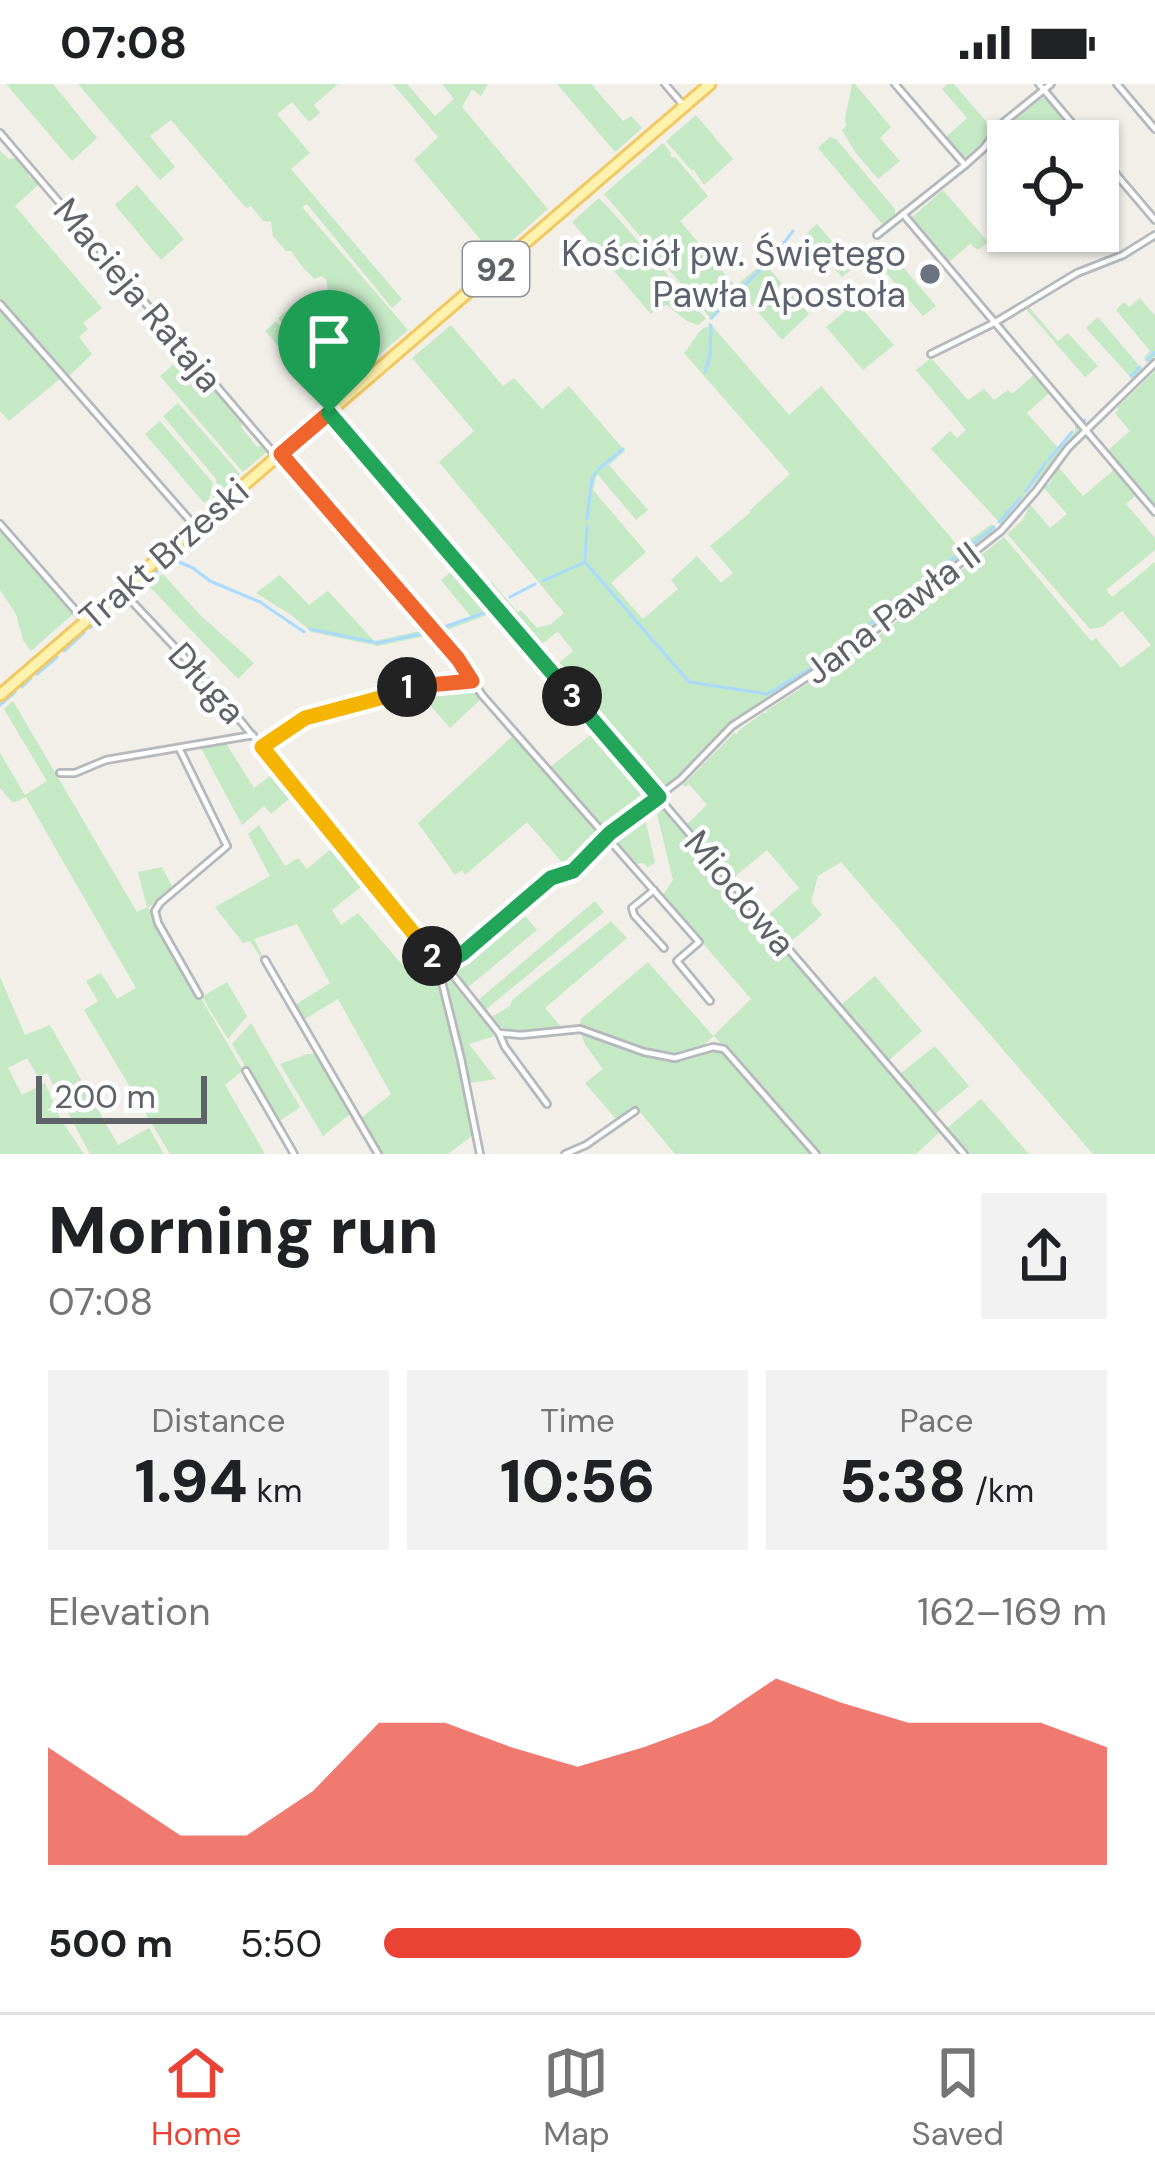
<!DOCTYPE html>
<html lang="en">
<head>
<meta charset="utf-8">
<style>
	:root { --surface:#fff; --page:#f2f2f2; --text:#202124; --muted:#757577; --line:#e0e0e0; --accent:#ea4335 }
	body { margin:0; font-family:"DM Sans",sans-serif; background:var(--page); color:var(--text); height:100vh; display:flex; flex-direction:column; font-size:45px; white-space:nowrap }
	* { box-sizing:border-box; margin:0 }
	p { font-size:39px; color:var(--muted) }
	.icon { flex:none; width:66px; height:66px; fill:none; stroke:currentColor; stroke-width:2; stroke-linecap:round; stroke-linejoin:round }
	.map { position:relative; height:1070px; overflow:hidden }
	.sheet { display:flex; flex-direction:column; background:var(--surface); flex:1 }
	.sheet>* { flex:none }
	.buttons { position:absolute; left:987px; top:36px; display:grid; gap:24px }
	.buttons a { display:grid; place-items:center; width:132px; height:132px; border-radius:0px; background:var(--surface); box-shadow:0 3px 9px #0004; font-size:60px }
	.scale { position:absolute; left:36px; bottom:30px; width:171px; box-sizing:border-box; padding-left:12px; border:6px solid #5f6368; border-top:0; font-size:33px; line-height:42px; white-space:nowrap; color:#5f6368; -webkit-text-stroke:9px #fff; paint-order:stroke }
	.pin { position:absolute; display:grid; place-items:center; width:102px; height:102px; color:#fff; margin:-123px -51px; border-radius:50% 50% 50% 0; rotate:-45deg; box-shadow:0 0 12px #0007 }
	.pin .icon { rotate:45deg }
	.km { position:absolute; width:60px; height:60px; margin:-30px; border-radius:50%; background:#222; color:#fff; font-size:33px; line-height:60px; text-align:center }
	.round { display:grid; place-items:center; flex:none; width:126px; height:126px; border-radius:0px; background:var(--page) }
	.summary { display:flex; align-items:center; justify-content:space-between; height:204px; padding:0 48px }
	h1 { font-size:66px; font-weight:800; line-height:90px }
	.metrics { display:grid; grid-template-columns:repeat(3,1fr); gap:18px; height:204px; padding:12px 48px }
	.metrics div { display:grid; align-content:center; border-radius:0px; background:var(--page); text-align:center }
	.metrics b { font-size:60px; font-weight:800 }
	.metrics small { font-size:33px; font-weight:400 }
	.metrics p { font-size:33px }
	.chart { height:336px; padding:24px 48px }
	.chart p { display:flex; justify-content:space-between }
	.chart svg { width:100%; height:216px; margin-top:12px; fill:var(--accent); opacity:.7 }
	ul { padding:0 48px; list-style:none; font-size:39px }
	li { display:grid; grid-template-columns:192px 144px 1fr; align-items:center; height:90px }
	li i { height:30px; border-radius:15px; background:var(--accent) }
	.status { display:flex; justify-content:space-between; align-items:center; height:84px; padding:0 60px; background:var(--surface); direction:ltr }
	.status svg { height:33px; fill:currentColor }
	.dock { display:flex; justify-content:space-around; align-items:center; height:168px; border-top:3px solid var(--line); background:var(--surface); font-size:33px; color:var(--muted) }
	.dock a { display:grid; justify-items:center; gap:6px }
	.dock .on { color:var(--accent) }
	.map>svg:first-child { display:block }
	.green { fill:#c5e8c5 }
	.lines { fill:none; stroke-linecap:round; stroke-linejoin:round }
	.stream { stroke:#aadaff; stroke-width:3 }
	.minor-casing { stroke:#b5b8bc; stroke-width:10 }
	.primary-casing { stroke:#f2c960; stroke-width:15 }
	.minor { stroke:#fff; stroke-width:4.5 }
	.primary { stroke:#fff2af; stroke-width:9 }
	.split-1-casing { stroke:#fff; stroke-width:24 }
	.split-2-casing { stroke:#fff; stroke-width:24 }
	.split-3-casing { stroke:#fff; stroke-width:24 }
	.split-4-casing { stroke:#fff; stroke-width:24 }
	.split-1 { stroke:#f0652b; stroke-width:15 }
	.split-2 { stroke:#f5b400; stroke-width:15 }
	.split-3 { stroke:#22a559; stroke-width:15 }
	.split-4 { stroke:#22a559; stroke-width:15 }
	.worship-dot { fill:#6b7280; stroke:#fff; stroke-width:4.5 }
	.labels { text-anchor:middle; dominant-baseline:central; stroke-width:9; stroke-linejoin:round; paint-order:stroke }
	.shield { fill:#fff; stroke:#8f9295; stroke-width:3 }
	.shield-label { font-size:33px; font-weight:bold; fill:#5f6368 }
	.worship-label { font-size:36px; fill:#5b616d; stroke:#fff; text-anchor:end }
	.street-label { font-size:36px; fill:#5f6368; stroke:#fff }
</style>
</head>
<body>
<div class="status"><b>07:08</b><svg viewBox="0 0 49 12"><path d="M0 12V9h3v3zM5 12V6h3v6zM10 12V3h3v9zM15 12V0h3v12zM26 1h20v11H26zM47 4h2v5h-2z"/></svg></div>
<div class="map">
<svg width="1155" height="1070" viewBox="0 0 1155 1070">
	<rect width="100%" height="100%" fill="#f1efe8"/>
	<!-- green -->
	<g class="green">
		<path d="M6,0H53L97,54L72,77Z"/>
		<path d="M78,0H338L314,21L320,29L309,38L292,18L277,30L310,69L291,85L402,215L392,224L307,120L302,123L408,246L379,271L376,269L329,213L326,195L321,192L315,195L304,185L291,167H286L273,152L271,138L263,137L251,122L246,124L171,36L150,52L175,83L160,96Z"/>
		<path d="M393,0H407L435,32L454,15L442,0H488L481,12L472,5L462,23L548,125L494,172L414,76L438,53Z"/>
		<path d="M557,0H591L623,37L631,32L642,44L615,68Z"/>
		<path d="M852,0H855L891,43L880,54L900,77L878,95L855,68L842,46L846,42L845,35Z"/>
		<path d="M947,0H954L990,42L991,46L979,64L969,73H963L945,54L967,34L942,5Z"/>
		<path d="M1042,14H1048L1077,49L1066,57H1030L1013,37Z"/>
		<path d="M696,31L733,75L704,101L694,86H691L666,57Z"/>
		<path d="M830,53L836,55L895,125V132L883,141L818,64Z"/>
		<path d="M663,59L671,69L670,72L676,74L708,112L680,137L735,202L764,179L809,230L782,256L739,206L712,236L604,110Z"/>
		<path d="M0,67L9,75L15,74L27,87L29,93L40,99L15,122L102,224L83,239L88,245L79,253L92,270L68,293L0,214Z"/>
		<path d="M137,101L184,155L161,176L115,121Z"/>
		<path d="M943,106L988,158L978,166L970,160L949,178L911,134Z"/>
		<path d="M599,114L609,124L706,235L698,241L687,237L667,221L658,223L651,230L572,138Z"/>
		<path d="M817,140L854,183L842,193L805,151Z"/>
		<path d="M896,175L936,222L923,232L883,185Z"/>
		<path d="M1140,214L1155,232V273L1149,279L1144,274L1150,267L1116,226L1124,218L1129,223Z"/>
		<path d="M856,218L894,261L863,286L826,243Z"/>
		<path d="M1028,222L1058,257L1068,249L1098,282L1085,293L1025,224Z"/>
		<path d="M291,223L352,295L339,305L278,234Z"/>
		<path d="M0,225L61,294L9,337L0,327Z"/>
		<path d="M1098,233L1142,285L1132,295L1086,244Z"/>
		<path d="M276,237L337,308L326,317L265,247Z"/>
		<path d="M709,238L789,331L821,302L959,463L992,440L997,446L861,554L728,642L691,681L662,705L658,706L553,584L573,567L560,550L557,548L537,564L485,504L492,498L517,528L521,526L537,544L551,540L564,529L439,378L474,347L412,274L451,241L503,302L514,294L542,325L569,302L625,367L609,381L648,426L636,436L598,391L596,393L593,406L646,468L611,499L643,535L678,505L671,496L697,472L721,499L733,489L710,462L751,428L750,426L790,390L684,269C692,261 698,244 708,243Z"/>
		<path d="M186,270L195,281L194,285L243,338L241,343L257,363L261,362L267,368L243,388L160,292Z"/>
		<path d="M931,274L968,316L984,305L994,316L1008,306L1012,310L1034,291L1049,309L1027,329L1059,365L1075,348V340L1080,345L1001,440L931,365L950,347L957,354L966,346L916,286Z"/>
		<path d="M1155,287V422L1107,367L1130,347L1115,329L1118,326L1117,324Z"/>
		<path d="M178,319L240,390L212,415L217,402L216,395L163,332Z"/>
		<path d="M160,337L213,399L209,415L204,419L145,350Z"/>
		<path d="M1060,381V385L1083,412L1114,386L1136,411L1126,420L1155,454V466L1106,506L1112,513L1155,478V1070H1093L841,778L818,792L811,818L822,831L788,860L766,833L799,804L767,766L733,794L687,740L707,721L689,700L685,703L683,701L734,649L738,650L739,646L763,629H767L766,627L867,561L1004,453L1091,557L1096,554L1121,584L1151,561L1122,527L1102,543L1090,545L1007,450L1023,436L1030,420L1050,444L1067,430L1044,404L1050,399Z"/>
		<path d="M0,445L73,530L31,567L23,556L16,530L0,506Z"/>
		<path d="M457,483L495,528L439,549L435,544L471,533L441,496Z"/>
		<path d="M163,490L200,531L254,579L238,595L148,501Z"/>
		<path d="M280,491L309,521L328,507L374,557L430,545L434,550L378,562L312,548L291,531L256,509Z"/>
		<path d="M470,604L481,615L450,644L418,607Z"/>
		<path d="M13,617L137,828L147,823L138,788L162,783L173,804L148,824L243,986L225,1001L265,1070H170L84,926L98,917L86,897L101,889L117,915L136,904L26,713L13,719L0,704V669L25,711L47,697L4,625Z"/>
		<path d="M597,646L631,686L645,722L615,742L613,740L604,743L550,683Z"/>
		<path d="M514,651L603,753L574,780L567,784L527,738L465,791L462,786L455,791L418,739Z"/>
		<path d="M226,659L254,704L277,687L296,709L271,730L264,722L242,741L201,664Z"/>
		<path d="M665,725L940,1048L916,1070H818L714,952L699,965L682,971L686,976L708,968L723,967L812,1070H675L635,1022L616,1035L585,999L603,985L586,962L582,953L586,944L579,943L581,935L648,878L713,952L751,915L662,812L673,796L656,726Z"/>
		<path d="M645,734L655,779L648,783L643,779L636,780L617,759L618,751Z"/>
		<path d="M259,741L285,782L298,774L307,785L337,760L367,798L332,826L341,841L358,829L404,883L422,869L433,883L446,933L450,937L473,1051L448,1070H382L361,1034L391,1010L338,915L303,936L295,921L330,899L297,840L254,855L263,873L261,874L250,857L243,859L215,823L270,792L248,750Z"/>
		<path d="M595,817L604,828L484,927L476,918Z"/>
		<path d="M519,825L537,846L466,905L453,889V881Z"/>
		<path d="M611,837L627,854L545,924L563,945C537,947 508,955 490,934L510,922L512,916Z"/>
		<path d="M445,889L495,952L469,960L496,995L469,999Z"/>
		<path d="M875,892L922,947L888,977L841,921Z"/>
		<path d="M0,893L25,951L50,941L118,1061L149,1044L164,1070H90L47,989L38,993L27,974L8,984L22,1011L45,999L60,1034L84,1070H0Z"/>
		<path d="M227,898L247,932L228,955L202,913Z"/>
		<path d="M251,939L300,1023L278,1038L232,960Z"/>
		<path d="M935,962L969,1002L935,1030L900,990Z"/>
		<path d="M307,970H317L351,1029L323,1052L280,980Z"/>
		<path d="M981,1015L1029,1070H970L947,1044Z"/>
	</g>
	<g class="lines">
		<!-- stream -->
		<g class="stream">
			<path d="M771,176L793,147"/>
			<path d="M711,234L764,182"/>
			<path d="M1147,276L1155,268"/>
			<path d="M705,288L710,271L711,241"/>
			<path d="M1131,292L1140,283"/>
			<path d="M1083,338L1085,336"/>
			<path d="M1049,375L1072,348"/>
			<path d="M599,385L623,365"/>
			<path d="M1026,407L1046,378"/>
			<path d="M587,435L592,394L596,388"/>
			<path d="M999,438L1020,414"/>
			<path d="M585,476L587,442"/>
			<path d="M179,478L193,484L210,497L260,518L304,548"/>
			<path d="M164,481L171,475"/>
			<path d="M933,490L994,443"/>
			<path d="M543,497L585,478L689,598L767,610L811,584"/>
			<path d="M130,510L157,487"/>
			<path d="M510,513L535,500"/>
			<path d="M500,520L505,516"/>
			<path d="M893,521L925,496"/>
			<path d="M114,523L122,517"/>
			<path d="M879,532L887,526"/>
			<path d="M103,533L110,527"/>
			<path d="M90,544L99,536"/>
			<path d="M310,545L378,559L430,548"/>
			<path d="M439,545L492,526"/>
			<path d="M64,567L84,549"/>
			<path d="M818,579L875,536"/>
			<path d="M37,590L57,573"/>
			<path d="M22,603L31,594"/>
			<path d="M0,621L15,608"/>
		</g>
		<defs>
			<g id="minor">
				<path d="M665,0L684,22"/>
				<path d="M895,0L965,81"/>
				<path d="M1039,0L1087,57"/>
				<path d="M1117,0L1155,45"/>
				<path d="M0,49L277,373"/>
				<path d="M1098,69L1155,136"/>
				<path d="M903,130L1155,428"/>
				<path d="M877,151L965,81L983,65L1004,38L1051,0"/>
				<path d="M0,220L194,441"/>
				<path d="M931,270L994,239L1077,189L1123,171L1155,151"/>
				<path d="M329,329L964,1070"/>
				<path d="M281,370L458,575L482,611L699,858L677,877L710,917"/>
				<path d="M0,440L83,535"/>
				<path d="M122,507L217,608L437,878L461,975L480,1070"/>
				<path d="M262,663L305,634L380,614L406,603L470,598"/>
				<path d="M179,664L227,762L160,819L155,827L158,839L199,911"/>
				<path d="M60,689H75L106,676L253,651"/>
				<path d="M654,806L632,824L634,831L664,864"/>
				<path d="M265,876L378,1070"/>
				<path d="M444,880L499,949L521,951L580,945L644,968L675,974L713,963L724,965L816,1070"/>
				<path d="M439,883L462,870L551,794L573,787L610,749L681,695L732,642L852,564L1001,447L1036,407L1068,364L1155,279"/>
				<path d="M499,949L505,963L547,1020"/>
				<path d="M246,987L294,1070"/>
				<path d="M565,1070L586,1061L635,1027"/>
			</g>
			<path id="primary" d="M0,611L710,0"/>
		</defs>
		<!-- minor casing -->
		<use href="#minor" class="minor-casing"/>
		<!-- primary casing -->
		<use href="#primary" class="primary-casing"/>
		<!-- minor -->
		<use href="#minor" class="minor"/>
		<!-- primary -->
		<use href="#primary" class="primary"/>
	</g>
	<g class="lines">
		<defs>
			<path id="split-1" d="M329,329L281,370L458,575L472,597L407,603"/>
			<path id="split-2" d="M407,603L380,614L305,634L262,663L432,872"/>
			<path id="split-3" d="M432,872L439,883L462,870L551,794L573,787L610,749L659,713L572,612"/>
			<path id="split-4" d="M329,329L572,612"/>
		</defs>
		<!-- split-1 casing -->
		<use href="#split-1" class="split-1-casing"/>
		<!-- split-2 casing -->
		<use href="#split-2" class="split-2-casing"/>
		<!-- split-3 casing -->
		<use href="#split-3" class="split-3-casing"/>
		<!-- split-4 casing -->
		<use href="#split-4" class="split-4-casing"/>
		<!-- split-1 -->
		<use href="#split-1" class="split-1"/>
		<!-- split-2 -->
		<use href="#split-2" class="split-2"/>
		<!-- split-3 -->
		<use href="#split-3" class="split-3"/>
		<!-- split-4 -->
		<use href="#split-4" class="split-4"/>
	</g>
	<!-- markers -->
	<circle class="worship-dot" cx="930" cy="190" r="12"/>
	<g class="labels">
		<!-- shield labels -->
		<rect class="shield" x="463" y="158" width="66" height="54" rx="9"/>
		<g class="shield-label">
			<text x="496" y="185">92</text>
		</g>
		<!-- worship labels -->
		<g class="worship-label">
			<text x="906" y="169">Kościół pw. Świętego<tspan x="906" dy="41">Pawła Apostoła</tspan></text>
		</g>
		<!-- street labels -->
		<g class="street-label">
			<text transform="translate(138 211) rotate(50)">Macieja Rataja</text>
			<text transform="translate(164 470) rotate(-41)">Trakt Brzeski</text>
			<text transform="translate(892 529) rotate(-37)">Jana Pawła II</text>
			<text transform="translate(207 599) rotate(48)">Długa</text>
			<text transform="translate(740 809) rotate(50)">Miodowa</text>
		</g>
	</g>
</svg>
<div class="buttons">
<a><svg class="icon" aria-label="locate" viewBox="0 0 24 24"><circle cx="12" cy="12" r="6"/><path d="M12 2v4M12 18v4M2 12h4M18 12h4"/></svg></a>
</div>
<div class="scale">200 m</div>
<div class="pin" style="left:329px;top:329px;background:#1e9e55"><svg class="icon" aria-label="arrive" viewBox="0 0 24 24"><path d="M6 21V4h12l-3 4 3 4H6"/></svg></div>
<b class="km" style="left:407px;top:603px">1</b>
<b class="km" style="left:432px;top:872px">2</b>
<b class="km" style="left:572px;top:612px">3</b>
</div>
<section class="sheet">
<div class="summary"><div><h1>Morning run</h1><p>07:08</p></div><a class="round"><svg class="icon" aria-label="share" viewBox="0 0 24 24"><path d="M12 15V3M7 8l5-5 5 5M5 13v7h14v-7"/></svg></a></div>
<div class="metrics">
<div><p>Distance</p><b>1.94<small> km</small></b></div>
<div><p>Time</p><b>10:56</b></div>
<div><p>Pace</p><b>5:38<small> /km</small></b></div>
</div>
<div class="chart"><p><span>Elevation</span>162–169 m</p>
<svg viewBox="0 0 160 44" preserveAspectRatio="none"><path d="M0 44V20L10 29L20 38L30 38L40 29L50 15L60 15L70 20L80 24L90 20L100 15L110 6L120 11L130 15L140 15L150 15L160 20V44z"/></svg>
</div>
<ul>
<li><b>500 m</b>5:50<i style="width:66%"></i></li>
</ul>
</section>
<nav class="dock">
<a class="on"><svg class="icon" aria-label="home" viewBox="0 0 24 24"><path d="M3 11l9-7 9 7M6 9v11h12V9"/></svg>Home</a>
<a><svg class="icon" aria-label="map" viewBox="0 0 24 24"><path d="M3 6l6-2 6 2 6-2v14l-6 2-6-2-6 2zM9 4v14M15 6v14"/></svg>Map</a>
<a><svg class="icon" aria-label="saved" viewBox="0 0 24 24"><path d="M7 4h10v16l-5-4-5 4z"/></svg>Saved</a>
</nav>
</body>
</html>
